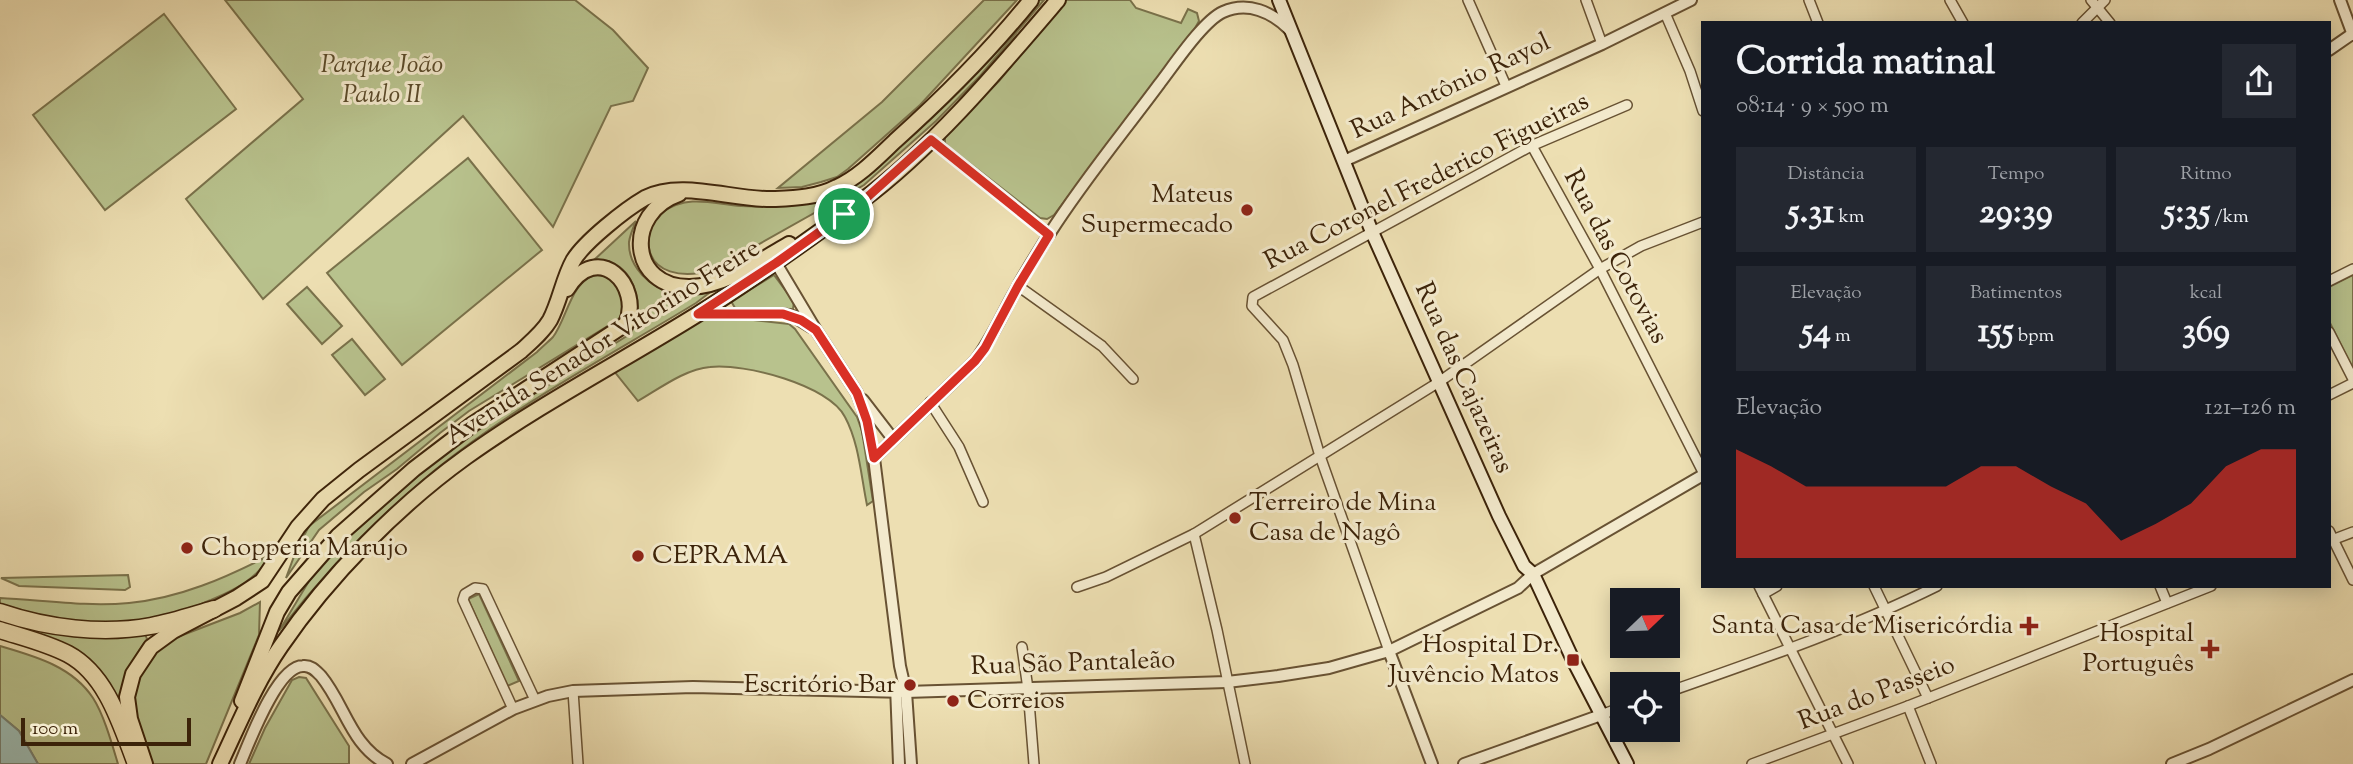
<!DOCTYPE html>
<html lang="pt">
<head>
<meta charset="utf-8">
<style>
	:root { --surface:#171b24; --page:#242831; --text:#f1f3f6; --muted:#9ea1a6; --accent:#d93025 }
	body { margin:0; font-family:"Sorts Mill Goudy",serif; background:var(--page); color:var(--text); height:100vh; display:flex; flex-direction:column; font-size:26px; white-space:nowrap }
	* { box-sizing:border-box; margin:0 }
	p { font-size:23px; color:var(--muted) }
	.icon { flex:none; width:38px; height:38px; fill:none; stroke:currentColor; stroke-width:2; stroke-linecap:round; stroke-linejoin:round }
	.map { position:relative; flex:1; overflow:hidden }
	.drawer { position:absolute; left:1701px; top:21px; width:630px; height:567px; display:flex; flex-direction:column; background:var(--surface); border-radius:0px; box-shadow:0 4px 18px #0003 }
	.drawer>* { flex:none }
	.needle { width:46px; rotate:67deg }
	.buttons { position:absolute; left:1610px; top:588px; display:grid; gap:14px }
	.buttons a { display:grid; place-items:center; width:70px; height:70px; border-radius:0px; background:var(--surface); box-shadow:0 4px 18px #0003; font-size:35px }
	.scale { position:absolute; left:21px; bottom:18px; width:170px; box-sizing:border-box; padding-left:7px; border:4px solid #3c2309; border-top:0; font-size:19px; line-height:24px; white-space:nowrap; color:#3c2309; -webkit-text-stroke:5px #f3eacd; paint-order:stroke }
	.pin { position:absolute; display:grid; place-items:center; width:60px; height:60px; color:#fff; margin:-30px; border:4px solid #fff; border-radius:50%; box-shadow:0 2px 7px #0007 }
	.round { display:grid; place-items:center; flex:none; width:74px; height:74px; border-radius:0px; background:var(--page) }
	.summary { display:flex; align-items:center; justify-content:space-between; height:119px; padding:0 35px }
	h1 { font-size:38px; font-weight:700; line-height:52px }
	.stats { display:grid; grid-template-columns:repeat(3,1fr); gap:10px; height:119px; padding:7px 35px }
	.stats div { display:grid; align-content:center; border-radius:0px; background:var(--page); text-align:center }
	.stats b { font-size:35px; font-weight:700 }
	.stats small { font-size:19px; font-weight:400 }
	.stats p { font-size:19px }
	.chart { height:196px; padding:14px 35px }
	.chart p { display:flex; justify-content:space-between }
	.chart svg { width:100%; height:126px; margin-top:7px; fill:var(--accent); opacity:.7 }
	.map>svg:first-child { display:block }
	.green { fill:#b8c28d; stroke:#7a724b; stroke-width:2 }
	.water { fill:#9bbbb3; stroke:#757e6f; stroke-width:2 }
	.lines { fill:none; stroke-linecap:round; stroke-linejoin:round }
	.minor-casing { stroke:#685233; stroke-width:12 }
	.tertiary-casing { stroke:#685233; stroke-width:14 }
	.secondary-casing { stroke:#3c2309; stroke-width:16 }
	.primary-casing { stroke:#3c2309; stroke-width:18 }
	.trunk-casing { stroke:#3c2309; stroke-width:19 }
	.minor { stroke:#f3eacd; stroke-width:9 }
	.tertiary { stroke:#f3eacd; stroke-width:10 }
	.secondary { stroke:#f3eacd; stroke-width:12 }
	.primary { stroke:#eddfb2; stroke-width:14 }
	.trunk { stroke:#eddfb2; stroke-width:16 }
	.route-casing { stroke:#fff; stroke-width:14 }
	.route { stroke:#d93025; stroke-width:9 }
	.poi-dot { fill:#8f2418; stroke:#f3eacd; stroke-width:2.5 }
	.labels { text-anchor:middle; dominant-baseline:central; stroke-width:6; stroke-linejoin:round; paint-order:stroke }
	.park-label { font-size:26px; font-style:italic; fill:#5b4b2a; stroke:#f3eacd }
	.street-label { font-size:26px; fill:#3c2309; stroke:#f3eacd }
	.poi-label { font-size:26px; fill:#3c2309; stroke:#f3eacd; text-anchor:end }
</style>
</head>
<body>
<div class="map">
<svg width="2353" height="764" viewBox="0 0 2353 764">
	<rect width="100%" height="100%" fill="#eddfb2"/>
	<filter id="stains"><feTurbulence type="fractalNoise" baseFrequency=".00286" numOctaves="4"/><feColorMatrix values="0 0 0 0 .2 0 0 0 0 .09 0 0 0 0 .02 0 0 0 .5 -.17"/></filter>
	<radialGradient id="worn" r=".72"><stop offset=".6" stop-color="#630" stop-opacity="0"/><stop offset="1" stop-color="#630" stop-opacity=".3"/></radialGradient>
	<!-- green -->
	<g class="green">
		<path d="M225,0H575L613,30L648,68L633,101L611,106L553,227L463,116L263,299L186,199L303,99Z"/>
		<path d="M984,0H1017L920,105L848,169L837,177L821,182L802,187L778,188L882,102Z"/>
		<path d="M1037,0H1044L980,76L936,121L864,185L713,270C685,278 648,276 648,239C648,229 655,218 663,212C689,194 713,204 741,206C776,208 827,202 856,184Z"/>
		<path d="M1066,0H1130L1136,8L1181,23L1188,9L1197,13L1199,21L1193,32L1054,215L1047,219L1040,218L950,148L945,143V136L999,81Z"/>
		<path d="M164,14L236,109L105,210L33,115Z"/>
		<path d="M468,158L542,250L402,365L327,273Z"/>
		<path d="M636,221C633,228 630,235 629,242C628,266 650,289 673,291C687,293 704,289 717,287L696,303C609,356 514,406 435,470C377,518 325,572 279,631L312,576L334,550L455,443L630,334C649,307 632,256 594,260Z"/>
		<path d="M596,275C619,276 629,300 619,319L469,411L440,433L397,469L364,492L319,530L286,578L296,551L309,526L537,352C542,347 548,342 553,337C567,319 571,280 596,275Z"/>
		<path d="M774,275L794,302L793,309L735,308L731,301Z"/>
		<path d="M2353,275V370L2329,321V287Z"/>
		<path d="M307,287L342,326L322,344L287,304Z"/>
		<path d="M745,319L789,324L795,329L857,417L862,431L873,501L867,505C861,476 859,443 845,417C829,385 744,363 710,367C685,369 659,389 638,401L614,371L702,320Z"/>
		<path d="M352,339L385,379L365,395L332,355Z"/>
		<path d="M270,555C258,579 234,590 211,600C198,605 184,612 171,616C117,634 53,619 0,606V598C42,600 86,607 129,603C180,598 225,578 270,555Z"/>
		<path d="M128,575L130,587L125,590L19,586L1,578Z"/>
		<path d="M479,594L519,681L507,686L468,599Z"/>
		<path d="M260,602L259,635L206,764H153L140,732L133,703L138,677L154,651L167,641L240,613Z"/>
		<path d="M35,628L145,634L147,639C132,660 120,680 120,707C92,654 85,652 29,632Z"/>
		<path d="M0,646C34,656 72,666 93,698C104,715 112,744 118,764H38L19,731L0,715Z"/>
		<path d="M299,677L306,678L349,746V764H249L265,728L292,680Z"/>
	</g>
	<!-- water -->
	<path class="water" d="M0,715L19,731L38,764H0Z"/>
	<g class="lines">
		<defs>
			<g id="minor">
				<path d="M1468,0L1506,86"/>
				<path d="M1586,0L1602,44"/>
				<path d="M1809,0L1818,23"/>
				<path d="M1950,0L1963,23"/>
				<path d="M2091,0L2110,23"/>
				<path d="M1665,13L1690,71L1703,111"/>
				<path d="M2082,23L2105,0"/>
				<path d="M1527,137L1600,269L1703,472"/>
				<path d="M931,140L1049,235"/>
				<path d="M2329,281L2353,269"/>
				<path d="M1018,286L1102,346L1133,379"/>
				<path d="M2329,332L2353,379"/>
				<path d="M2329,395L2353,383"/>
				<path d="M930,402L959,447L983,502"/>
				<path d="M2329,531L2353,580"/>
				<path d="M1194,534L1217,630L1245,764"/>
				<path d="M2332,540L2353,532"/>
				<path d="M1759,586L1848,764"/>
				<path d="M1874,586L1928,698"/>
				<path d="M2160,586L2167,603"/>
				<path d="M1077,587L1106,577L1194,534L1439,382L1600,269L1641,246L1703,222"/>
				<path d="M1763,594L1777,586"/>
				<path d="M1022,647L1028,689L1034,764"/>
				<path d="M1389,651L1320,456L1293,365L1283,340L1252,306L1253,297L1531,146L1627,105"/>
				<path d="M573,691L578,764"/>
				<path d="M1668,692C1759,660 1850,629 1937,586"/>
				<path d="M1908,706L1931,764"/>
				<path d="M513,709L463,600L465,594L475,588L483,589L535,700"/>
				<path d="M1601,715L1622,707"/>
				<path d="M1752,764L1908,706L2211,586"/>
			</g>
			<g id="tertiary">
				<path d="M2340,0L2353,35"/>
				<path d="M2329,50L2352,34"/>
				<path d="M1344,161L1602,44L1691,0"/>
				<path d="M776,263L816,330L857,393L863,409L874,458L900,666L906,692L911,764"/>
				<path d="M698,314H783L793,316L811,327"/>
				<path d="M863,400L893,439"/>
				<path d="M874,458L975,361C992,339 1003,312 1017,288C1027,269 1039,251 1050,233C1083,181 1123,133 1160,83C1174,65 1203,21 1223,12C1248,1 1272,12 1290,30"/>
				<path d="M1389,651L1432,764"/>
				<path d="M896,686L899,764"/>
				<path d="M240,764C249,743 277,666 303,666C311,665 316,671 321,676C345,705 351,746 387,764"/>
				<path d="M412,764L513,709L548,696L573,691L693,687L906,692L1227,682L1278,676L1329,668L1389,651L1518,588L1533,574L1703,475"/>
				<path d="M1464,764L1601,715"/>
				<path d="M2172,764L2209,749L2353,680"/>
			</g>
			<path id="secondary" d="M1279,0L1372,232L1499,516L1524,566L1533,574L1573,660L1627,764"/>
			<g id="primary">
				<path d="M679,194C624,213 629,288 690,287C726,286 759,261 789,244"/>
				<path d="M242,701L277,612L289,592L338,536L414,469L473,424L626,324C643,286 598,239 567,289"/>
				<path d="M145,764L130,719L127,697L133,674L151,647L173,631L236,598L262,581L298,527L323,499L359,470L521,351C532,341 543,332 550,320C560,301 563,279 573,261C584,242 626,209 645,198C681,179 735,201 775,199C796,198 818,197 837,187C859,177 877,158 895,141C943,98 990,51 1031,0"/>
				<path d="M220,764C239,724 256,682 281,646C329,576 398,506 466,457C540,404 621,362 698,314C754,279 807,241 860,202C932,149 1000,68 1058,0"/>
			</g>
			<g id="trunk">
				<path d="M0,612C47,628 102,635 151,626C173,622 193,615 214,609"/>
				<path d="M0,630C22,637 47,643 68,654C107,675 121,725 136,764"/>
			</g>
		</defs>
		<!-- minor casing -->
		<use href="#minor" class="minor-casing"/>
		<!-- tertiary casing -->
		<use href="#tertiary" class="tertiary-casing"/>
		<!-- secondary casing -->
		<use href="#secondary" class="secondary-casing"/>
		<!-- primary casing -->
		<use href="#primary" class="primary-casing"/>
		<!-- trunk casing -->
		<use href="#trunk" class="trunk-casing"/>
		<!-- minor -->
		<use href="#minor" class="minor"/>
		<!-- tertiary -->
		<use href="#tertiary" class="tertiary"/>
		<!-- secondary -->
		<use href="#secondary" class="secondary"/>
		<!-- primary -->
		<use href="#primary" class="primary"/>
		<!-- trunk -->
		<use href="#trunk" class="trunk"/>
	</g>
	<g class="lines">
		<defs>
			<path id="route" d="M931,140L1049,235L1018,286L985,348L975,361L874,458L867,421L857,393L816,330L801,320L783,314H698L776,263L863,201Z"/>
		</defs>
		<!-- route casing -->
		<use href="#route" class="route-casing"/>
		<!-- route -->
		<use href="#route" class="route"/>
	</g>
	<!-- markers -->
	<g class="poi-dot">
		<circle cx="1247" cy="210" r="7"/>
		<circle cx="1235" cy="518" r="7"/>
		<circle cx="187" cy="548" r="7"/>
		<circle cx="638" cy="556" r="7"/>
		<path d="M2025.5 615.5h7v7h7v7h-7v7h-7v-7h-7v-7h7z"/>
		<path d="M2206.5 638.5h7v7h7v7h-7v7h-7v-7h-7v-7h7z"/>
		<rect x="1566" y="653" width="14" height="14" rx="3.5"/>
		<circle cx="910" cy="685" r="7"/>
		<circle cx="953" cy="701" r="7"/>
	</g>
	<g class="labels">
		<!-- park labels -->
		<g class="park-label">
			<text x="382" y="65">Parque João<tspan x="382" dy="30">Paulo II</tspan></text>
		</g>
		<!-- street labels -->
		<g class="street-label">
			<text transform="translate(1451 87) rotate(-25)">Rua Antônio Rayol</text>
			<text transform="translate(1427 182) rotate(-27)">Rua Coronel Frederico Figueiras</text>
			<text transform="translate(1615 257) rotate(62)">Rua das Cotovias</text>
			<text transform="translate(603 343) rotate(-32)">Avenida Senador Vitorino Freire</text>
			<text transform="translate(1463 378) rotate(66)">Rua das Cajazeiras</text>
			<text transform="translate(1073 664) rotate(-2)">Rua São Pantaleão</text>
			<text transform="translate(1877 694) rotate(-21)">Rua do Passeio</text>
		</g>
		<!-- poi labels -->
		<g class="poi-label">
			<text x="1233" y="195">Mateus<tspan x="1233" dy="30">Supermecado</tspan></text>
			<text x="1249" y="503" text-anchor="start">Terreiro de Mina<tspan x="1249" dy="30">Casa de Nagô</tspan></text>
			<text x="201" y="548" text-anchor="start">Chopperia Marujo</text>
			<text x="652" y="556" text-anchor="start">CEPRAMA</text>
			<text x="2013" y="626">Santa Casa de Misericórdia</text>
			<text x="2194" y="634">Hospital<tspan x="2194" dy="30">Português</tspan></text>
			<text x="1559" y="645">Hospital Dr.<tspan x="1559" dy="30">Juvêncio Matos</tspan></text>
			<text x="896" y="685">Escritório Bar</text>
			<text x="967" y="701" text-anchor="start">Correios</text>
		</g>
	</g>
	<rect width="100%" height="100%" filter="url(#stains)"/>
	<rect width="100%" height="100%" fill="url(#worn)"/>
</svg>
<div class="buttons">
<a><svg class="needle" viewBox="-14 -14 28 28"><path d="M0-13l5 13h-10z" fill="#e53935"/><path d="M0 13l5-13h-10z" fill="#9ea1a6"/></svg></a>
<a><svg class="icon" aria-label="locate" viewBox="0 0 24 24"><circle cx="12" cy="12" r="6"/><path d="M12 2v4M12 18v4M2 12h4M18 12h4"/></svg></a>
</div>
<div class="scale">100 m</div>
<div class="pin" style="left:844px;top:214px;background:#1e9e55"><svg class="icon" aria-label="arrive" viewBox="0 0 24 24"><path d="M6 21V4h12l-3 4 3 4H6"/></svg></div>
<section class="drawer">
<div class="summary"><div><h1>Corrida matinal</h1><p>08:14 · 9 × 590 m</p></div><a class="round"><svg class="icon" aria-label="share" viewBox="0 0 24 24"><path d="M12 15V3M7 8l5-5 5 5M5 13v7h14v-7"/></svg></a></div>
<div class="stats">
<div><p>Distância</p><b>5.31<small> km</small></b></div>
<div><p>Tempo</p><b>29:39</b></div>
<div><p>Ritmo</p><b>5:35<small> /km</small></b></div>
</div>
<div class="stats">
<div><p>Elevação</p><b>54<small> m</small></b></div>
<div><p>Batimentos</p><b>155<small> bpm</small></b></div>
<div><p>kcal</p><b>369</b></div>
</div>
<div class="chart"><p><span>Elevação</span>121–126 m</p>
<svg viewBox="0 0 160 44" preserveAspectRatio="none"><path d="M0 44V6L10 12L20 19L30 19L40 19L50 19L60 19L70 12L80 12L90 19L100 25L110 38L120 32L130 25L140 12L150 6L160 6V44z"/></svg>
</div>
</section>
</div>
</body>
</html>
